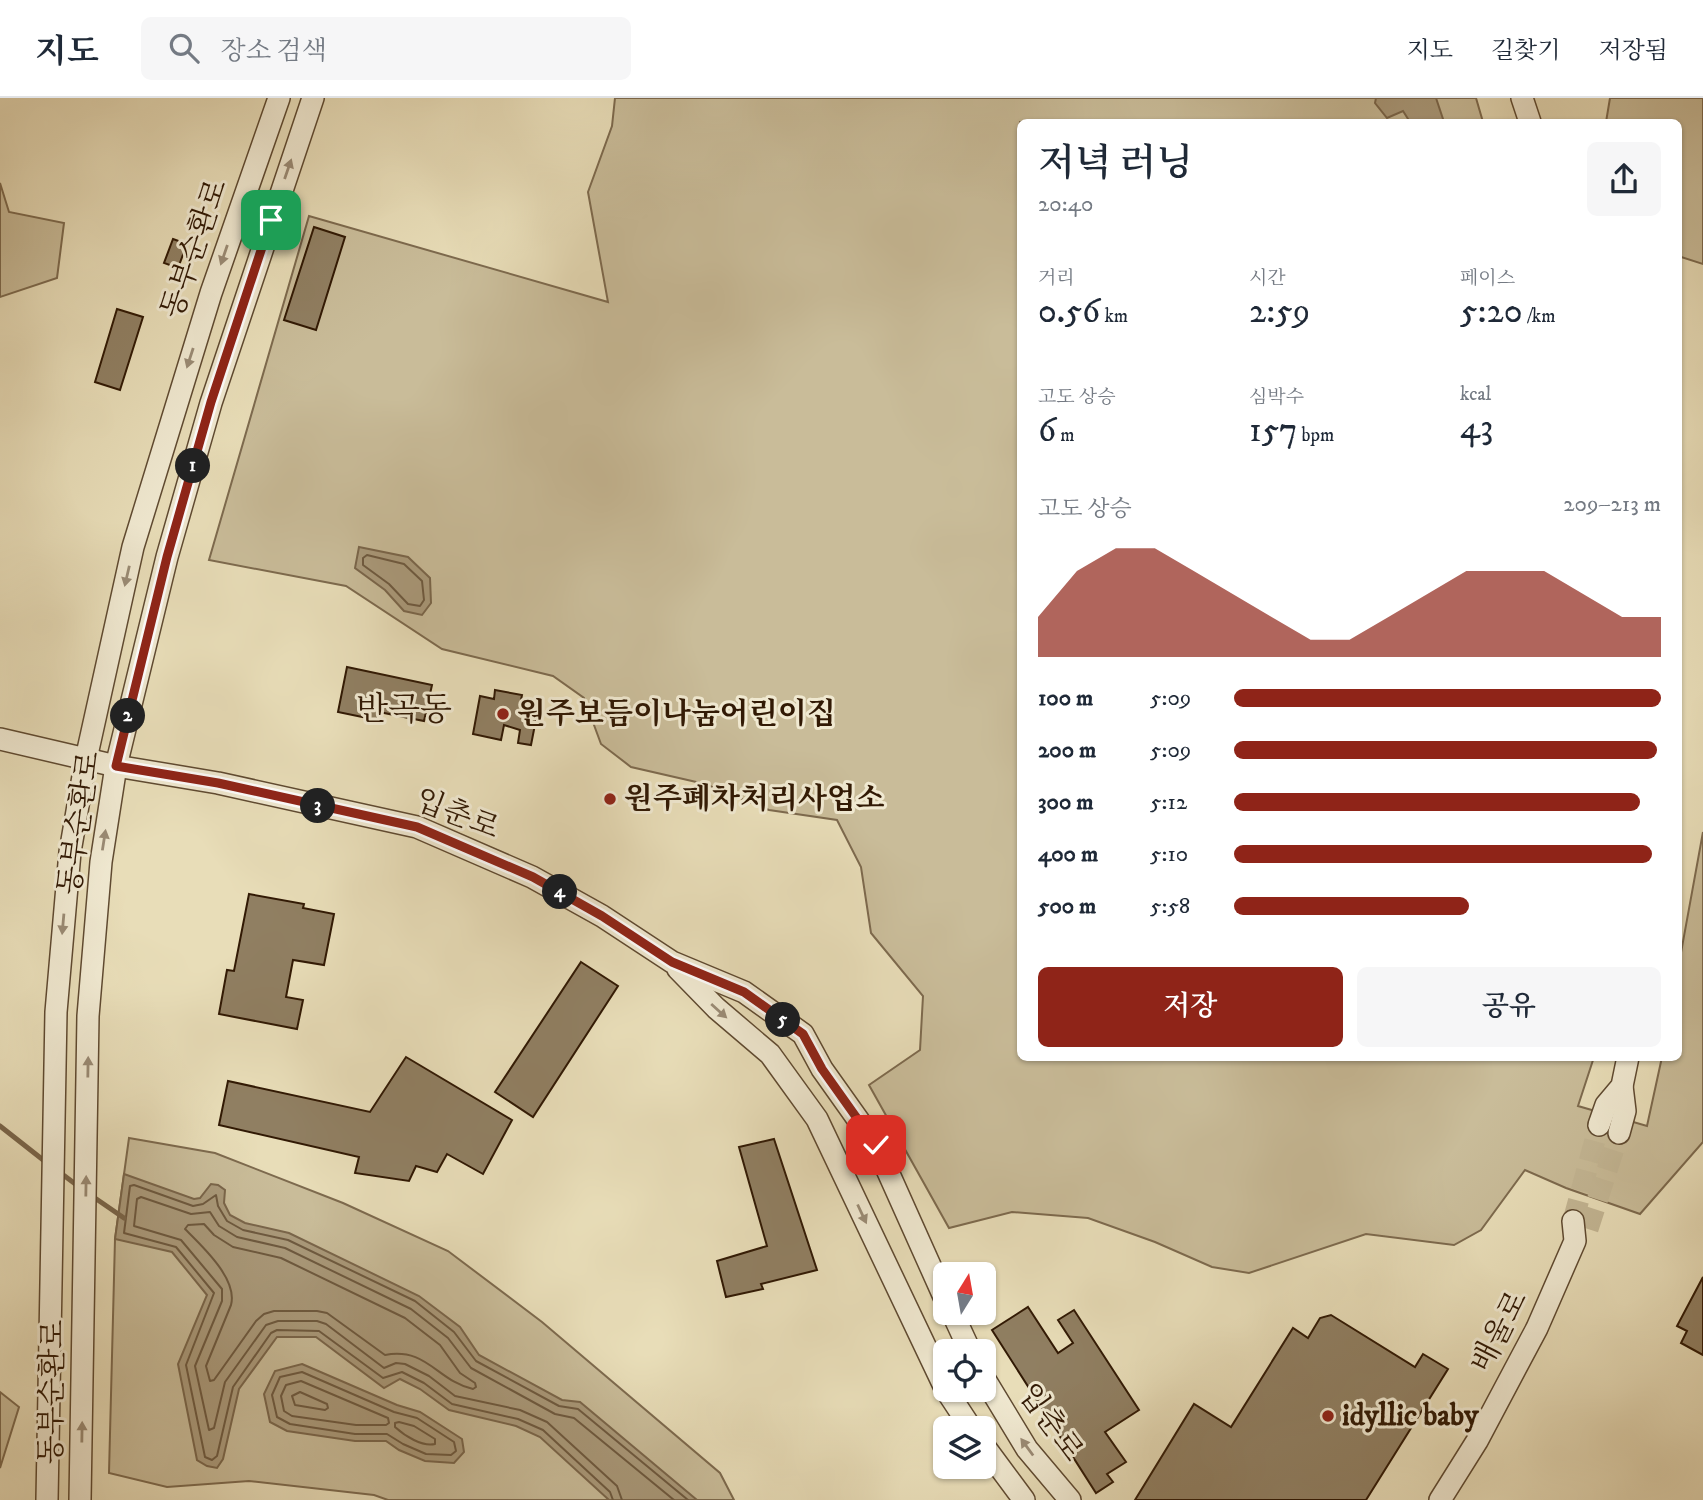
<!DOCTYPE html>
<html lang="ko">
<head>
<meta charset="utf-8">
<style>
	:root { --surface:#fff; --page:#f6f6f7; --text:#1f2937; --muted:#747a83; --line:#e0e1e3; --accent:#8f2418 }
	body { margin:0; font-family:"IM FELL DW Pica","Noto Serif KR",serif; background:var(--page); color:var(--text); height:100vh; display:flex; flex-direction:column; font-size:26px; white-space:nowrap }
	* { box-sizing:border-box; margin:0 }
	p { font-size:23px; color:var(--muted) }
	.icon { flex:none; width:38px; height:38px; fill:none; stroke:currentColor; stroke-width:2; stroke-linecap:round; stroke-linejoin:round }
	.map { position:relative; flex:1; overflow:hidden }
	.panel { position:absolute; left:1017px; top:21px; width:665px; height:942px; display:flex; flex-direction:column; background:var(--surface); border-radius:10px; box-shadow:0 2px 5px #0004 }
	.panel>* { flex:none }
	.needle { width:46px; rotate:11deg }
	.buttons { position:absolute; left:933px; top:1164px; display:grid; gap:14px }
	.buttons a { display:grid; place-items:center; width:63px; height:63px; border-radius:10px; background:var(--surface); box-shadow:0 2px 5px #0004; font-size:35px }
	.pin { position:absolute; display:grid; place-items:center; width:60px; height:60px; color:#fff; margin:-30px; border-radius:14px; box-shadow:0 4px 10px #0006 }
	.km { position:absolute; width:35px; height:35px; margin:-18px; border-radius:50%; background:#222; color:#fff; font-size:19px; line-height:35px; text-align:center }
	.round { display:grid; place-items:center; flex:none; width:74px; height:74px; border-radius:10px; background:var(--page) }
	.headline { display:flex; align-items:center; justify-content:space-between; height:119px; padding:0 21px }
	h1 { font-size:38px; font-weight:600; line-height:52px }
	.figures { display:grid; grid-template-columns:repeat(3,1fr); gap:10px; height:119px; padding:7px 21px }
	.figures div { display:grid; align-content:center }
	.figures b { font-size:35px; font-weight:600 }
	.figures small { font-size:19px; font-weight:400 }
	.figures p { font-size:19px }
	.chart { height:196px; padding:14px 21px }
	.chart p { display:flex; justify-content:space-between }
	.chart svg { width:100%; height:126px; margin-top:7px; fill:var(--accent); opacity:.7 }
	.action { display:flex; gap:14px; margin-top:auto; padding:14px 21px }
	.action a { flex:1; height:80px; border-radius:10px; background:var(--accent); color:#fff; font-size:28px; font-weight:600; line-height:80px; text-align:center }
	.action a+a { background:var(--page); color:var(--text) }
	ul { padding:0 21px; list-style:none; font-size:23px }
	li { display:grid; grid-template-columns:112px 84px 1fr; align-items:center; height:52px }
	li i { height:18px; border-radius:9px; background:var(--accent) }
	header { display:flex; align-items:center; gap:42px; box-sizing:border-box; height:98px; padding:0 35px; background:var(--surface); border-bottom:2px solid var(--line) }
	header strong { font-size:33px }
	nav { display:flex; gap:38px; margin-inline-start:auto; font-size:24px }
	.search { width:490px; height:63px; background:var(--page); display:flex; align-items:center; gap:18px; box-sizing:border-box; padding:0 24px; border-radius:10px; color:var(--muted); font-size:26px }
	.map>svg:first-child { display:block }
	.green { fill:#c9bc99; stroke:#7d6a4e; stroke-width:2 }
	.water { fill:#aa9a7b; stroke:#7a664b; stroke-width:2 }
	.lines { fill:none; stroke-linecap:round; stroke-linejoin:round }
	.shore { stroke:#6e5a40; stroke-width:2 }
	.stream { stroke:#7a664b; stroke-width:5 }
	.building { fill:#907f62; stroke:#311904; stroke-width:2 }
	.minor-tunnel { stroke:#c3b694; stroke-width:21; stroke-dasharray:21 10; stroke-linecap:butt }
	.minor-casing { stroke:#5f4a31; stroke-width:24 }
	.minor { stroke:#f0e9d1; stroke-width:21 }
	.oneway { fill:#9a8b75 }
	.route-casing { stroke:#fff; stroke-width:14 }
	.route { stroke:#8f2418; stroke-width:9 }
	.poi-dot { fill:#8f2418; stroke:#f0e9d1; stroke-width:2.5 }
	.labels { text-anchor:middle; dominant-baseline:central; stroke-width:6; stroke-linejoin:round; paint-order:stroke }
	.street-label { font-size:30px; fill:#311904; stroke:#f0e9d1 }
	.poi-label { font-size:30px; font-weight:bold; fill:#311904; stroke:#f0e9d1; text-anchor:start }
	.quarter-label { font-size:33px; fill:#311904; stroke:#f0e9d1 }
</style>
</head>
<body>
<header>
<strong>지도</strong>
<div class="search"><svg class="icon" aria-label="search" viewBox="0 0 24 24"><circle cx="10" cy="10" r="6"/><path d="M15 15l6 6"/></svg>장소 검색</div>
<nav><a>지도</a><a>길찾기</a><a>저장됨</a></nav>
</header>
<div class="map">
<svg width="1703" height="1402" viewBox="0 0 1703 1402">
	<rect width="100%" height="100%" fill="#e8ddb8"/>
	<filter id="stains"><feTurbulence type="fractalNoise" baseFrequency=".00286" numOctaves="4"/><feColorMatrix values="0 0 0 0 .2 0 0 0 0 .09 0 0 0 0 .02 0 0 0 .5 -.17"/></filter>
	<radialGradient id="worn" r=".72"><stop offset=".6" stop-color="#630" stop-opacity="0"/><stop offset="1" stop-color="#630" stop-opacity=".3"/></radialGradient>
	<!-- green -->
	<g class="green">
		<path d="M615,0H1476L1483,24H1020V959H1594L1578,1008L1647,1028L1662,959H1678V871L1703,734V1044L1640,1116L1566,1090L1525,1072L1481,1132L1454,1147L1366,1136L1249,1175L1212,1169L1155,1144L1088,1120L1012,1114L949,1130L869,987L920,952L923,898L871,835L861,769L837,722L769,712L705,686L631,669L601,646L584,600L553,578L442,551L346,488L209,462L309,118L608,204L588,94L612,28Z"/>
		<path d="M1610,0H1703V166L1678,158V24H1606Z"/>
		<path d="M0,85L9,114L64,125L57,180L0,199Z"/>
		<path d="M129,1040L215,1055L343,1105L448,1153L542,1224L720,1375L734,1402H388L374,1397L249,1383L167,1389L109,1375L115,1141Z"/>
		<path d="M0,1294L19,1309L0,1370Z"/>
	</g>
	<!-- water -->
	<g class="water">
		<path d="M1376,0H1436L1444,24H1410L1403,13L1387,20L1375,5Z"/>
		<path d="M359,449L408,459L430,480L431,505L422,517L404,513L385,492L355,470Z"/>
		<path d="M124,1076L194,1101L200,1100L211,1086L218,1087L225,1092L224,1105L230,1117L245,1125L289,1135L419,1198L460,1229L479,1257L562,1302L580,1304L697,1402H609L540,1339L516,1328L449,1312L420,1291L400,1281L384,1290L316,1239H277L239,1291L223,1361L217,1370L207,1368L197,1362L178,1266L207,1197L172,1154L115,1141Z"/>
		<path d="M302,1266L397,1307L420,1314L462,1341L464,1354L454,1365L425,1363L399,1352L386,1343H355L287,1333L270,1324L264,1296L275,1273Z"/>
	</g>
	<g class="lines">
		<!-- shore -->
		<g class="shore">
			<path d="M367,457L404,466L422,483L424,502L420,508L408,506L389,486L363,467V460Z"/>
			<path d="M204,1126L214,1137L233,1149L281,1160L405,1220L440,1247L460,1275L475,1285L476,1289L473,1291C437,1283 427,1249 385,1257L327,1215L317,1213H274L264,1216L256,1223L214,1282L210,1283L206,1268L231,1207C238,1181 202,1148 185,1131L188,1127Z"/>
			<path d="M302,1274L394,1314L417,1320L454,1344L456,1353L451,1357L426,1356L403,1346L387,1336H355L290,1326L277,1319L272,1297L280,1279Z"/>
			<path d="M301,1283L388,1320L389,1325L386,1327H356L292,1318L284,1313L281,1298L286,1287Z"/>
			<path d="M300,1294L327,1306L328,1310L325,1312L295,1307L292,1298Z"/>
			<path d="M399,1324L414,1328L435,1341V1346C422,1349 405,1338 395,1329V1325Z"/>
			<path d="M613,1402L610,1394L543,1332L518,1321L452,1306L424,1285L402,1274L383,1280L319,1233L277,1232L271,1235L233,1289L217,1358L212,1362L205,1359L186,1267L214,1195L176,1149L124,1135L130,1088L134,1087L193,1108L203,1106L216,1097L218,1108L227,1123L243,1132L288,1142L415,1203L454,1234L476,1263L559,1308L578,1311L688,1402"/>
			<path d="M622,1402L617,1388L547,1324L520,1312L455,1298L429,1278L405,1266L396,1265L384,1270L326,1226L317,1223H278L266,1227L225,1284L214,1330L209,1332L195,1268L222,1203V1191L181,1142L134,1128L137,1101L141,1099L191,1116L210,1114L219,1128L237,1139L285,1150L411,1211L448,1240L471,1270L555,1316L574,1320L674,1402"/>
		</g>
		<!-- stream -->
		<g class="stream">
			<path d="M0,1028L47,1065"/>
			<path d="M58,1073L78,1088"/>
			<path d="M92,1098L124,1120"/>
		</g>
	</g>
	<!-- building -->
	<g class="building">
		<path d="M314,129L345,139L316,232L284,222Z"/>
		<path d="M173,141L187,146L178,170L164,165Z"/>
		<path d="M117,211L143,219L120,292L95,284Z"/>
		<path d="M347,569L432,587L424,623L379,614L377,622L338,614Z"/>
		<path d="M495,592L522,597L520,607L538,611L531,647L518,645L520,632L504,627L501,642L473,636L480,598L494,601Z"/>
		<path d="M249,796L304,806L303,810L334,816L324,867L293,862L286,899L303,902L297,931L219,916L227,872L234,873Z"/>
		<path d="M581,864L618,888L533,1019L495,994Z"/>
		<path d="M406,959L512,1022L483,1076L447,1056L437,1074L416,1068L409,1083L355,1075L359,1059L219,1027L228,983L370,1014Z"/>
		<path d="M774,1041L817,1172L761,1186L763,1191L726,1199L717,1163L767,1148L739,1049Z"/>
		<path d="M1703,1179V1257L1681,1245L1687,1233L1677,1228Z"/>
		<path d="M1028,1209L1058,1255L1073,1245L1058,1222L1074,1212L1139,1312L1105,1334L1126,1364L1107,1376L1113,1384L1096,1395L992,1232Z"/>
		<path d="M1331,1217L1415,1269L1423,1256L1448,1271L1366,1402H1135L1194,1306L1231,1329L1293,1230L1308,1240L1320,1220Z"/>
	</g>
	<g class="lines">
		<!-- minor-tunnel -->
		<g class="minor-tunnel">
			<path d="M1573,1123L1599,1027"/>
			<path d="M1588,1131L1619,1035"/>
		</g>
		<defs>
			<g id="minor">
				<path d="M1522,0L1530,24"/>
				<path d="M0,641L116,668L218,685L417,729L532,779L602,818L672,864L744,894L803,936L822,971L876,1047L945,1201"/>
				<path d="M678,871L716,910L770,956L817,1021L945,1290"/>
				<path d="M1599,1027L1606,1007L1622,988L1628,959"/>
				<path d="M1619,1035L1625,1013L1622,988"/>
				<path d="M952,1214L970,1253"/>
				<path d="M984,1280L1027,1351L1070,1402"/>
				<path d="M946,1292L971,1330"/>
				<path d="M984,1348L1024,1402"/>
				<path d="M47,1402L56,914L70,754L86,661L133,449L211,195L279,0"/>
				<path d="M80,1402L88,918L101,764L116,668L167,459L211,305L313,0"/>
				<path d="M1440,1402L1477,1343L1537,1230L1575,1143L1573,1123"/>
			</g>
		</defs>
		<!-- minor casing -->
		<use href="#minor" class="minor-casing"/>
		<!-- minor -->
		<use href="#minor" class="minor"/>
	</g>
	<!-- one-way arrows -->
	<defs><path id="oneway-solid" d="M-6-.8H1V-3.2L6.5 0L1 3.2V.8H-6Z" transform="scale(1.75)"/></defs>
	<g class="oneway">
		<use href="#oneway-solid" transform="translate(288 71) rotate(-71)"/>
		<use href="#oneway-solid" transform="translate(224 157) rotate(109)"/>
		<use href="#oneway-solid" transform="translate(190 260) rotate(108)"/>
		<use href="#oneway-solid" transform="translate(127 478) rotate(103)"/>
		<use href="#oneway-solid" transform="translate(104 742) rotate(-81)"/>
		<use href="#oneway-solid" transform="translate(63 826) rotate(95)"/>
		<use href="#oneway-solid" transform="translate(719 913) rotate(42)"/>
		<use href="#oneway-solid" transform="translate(88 969) rotate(-89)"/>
		<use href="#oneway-solid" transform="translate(86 1088) rotate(-89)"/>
		<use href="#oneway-solid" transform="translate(862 1116) rotate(65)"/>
		<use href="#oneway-solid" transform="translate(82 1334) rotate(-89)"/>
		<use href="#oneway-solid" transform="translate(1027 1349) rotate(-126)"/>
	</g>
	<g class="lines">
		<defs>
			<path id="route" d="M271,122L211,304L167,459L116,668L218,685L417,729L533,779L602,818L672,864L744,894L803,936L822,971L876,1047"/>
		</defs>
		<!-- route casing -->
		<use href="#route" class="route-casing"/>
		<!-- route -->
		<use href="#route" class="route"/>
	</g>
	<!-- markers -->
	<g class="poi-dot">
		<circle cx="503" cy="616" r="7"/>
		<circle cx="610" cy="701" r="7"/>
		<circle cx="1328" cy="1318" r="7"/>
	</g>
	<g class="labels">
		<!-- street labels -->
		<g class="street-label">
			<text transform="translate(195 151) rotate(-71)">동부순환로</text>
			<text transform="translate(457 717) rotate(21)">입춘로</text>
			<text transform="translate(80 725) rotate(-82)">동부순환로</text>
			<text transform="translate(1500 1234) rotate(-63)">배울로</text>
			<text transform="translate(53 1294) rotate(-89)">동부순환로</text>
			<text transform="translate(1050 1325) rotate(54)">입춘로</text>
		</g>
		<!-- poi labels -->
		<g class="poi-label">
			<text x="517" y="616">원주보듬이나눔어린이집</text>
			<text x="624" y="701">원주폐차처리사업소</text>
			<text x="1342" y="1318">idyllic baby</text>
		</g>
		<!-- quarter labels -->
		<g class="quarter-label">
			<text x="404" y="612">반곡동</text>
		</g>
	</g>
	<rect width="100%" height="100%" filter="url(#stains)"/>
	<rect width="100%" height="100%" fill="url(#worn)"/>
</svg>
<div class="buttons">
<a><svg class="needle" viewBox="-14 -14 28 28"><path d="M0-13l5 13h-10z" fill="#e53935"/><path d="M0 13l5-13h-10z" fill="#747a83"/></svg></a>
<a><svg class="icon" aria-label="locate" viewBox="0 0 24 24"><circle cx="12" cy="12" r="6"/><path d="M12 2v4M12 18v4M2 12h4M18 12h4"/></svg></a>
<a><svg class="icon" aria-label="layers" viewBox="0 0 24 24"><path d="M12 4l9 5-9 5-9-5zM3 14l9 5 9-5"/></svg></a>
</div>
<div class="pin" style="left:271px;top:122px;background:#1e9e55"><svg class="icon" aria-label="arrive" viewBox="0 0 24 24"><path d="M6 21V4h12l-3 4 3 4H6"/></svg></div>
<div class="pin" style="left:876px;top:1047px;background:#d93025"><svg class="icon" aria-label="check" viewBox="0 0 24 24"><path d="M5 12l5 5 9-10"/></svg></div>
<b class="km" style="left:193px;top:368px">1</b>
<b class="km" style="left:128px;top:618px">2</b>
<b class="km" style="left:318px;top:708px">3</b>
<b class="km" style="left:560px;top:794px">4</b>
<b class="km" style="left:783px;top:922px">5</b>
<section class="panel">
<div class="headline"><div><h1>저녁 러닝</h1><p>20:40</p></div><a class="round"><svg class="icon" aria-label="share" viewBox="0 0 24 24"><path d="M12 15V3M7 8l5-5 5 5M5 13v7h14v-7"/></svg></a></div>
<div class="figures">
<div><p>거리</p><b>0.56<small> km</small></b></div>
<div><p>시간</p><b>2:59</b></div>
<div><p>페이스</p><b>5:20<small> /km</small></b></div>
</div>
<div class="figures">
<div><p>고도 상승</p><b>6<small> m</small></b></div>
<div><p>심박수</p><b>157<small> bpm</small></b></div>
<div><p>kcal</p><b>43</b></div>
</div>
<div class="chart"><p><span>고도 상승</span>209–213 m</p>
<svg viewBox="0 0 160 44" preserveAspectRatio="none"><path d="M0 44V30L10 14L20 6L30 6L40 14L50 22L60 30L70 38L80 38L90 30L100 22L110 14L120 14L130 14L140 22L150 30L160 30V44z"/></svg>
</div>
<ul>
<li><b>100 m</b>5:09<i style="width:100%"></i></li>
<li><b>200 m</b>5:09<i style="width:99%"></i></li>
<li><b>300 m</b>5:12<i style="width:95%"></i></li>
<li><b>400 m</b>5:10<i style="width:98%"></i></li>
<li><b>500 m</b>5:58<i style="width:55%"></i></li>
</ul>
<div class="action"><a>저장</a><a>공유</a></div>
</section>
</div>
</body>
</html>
